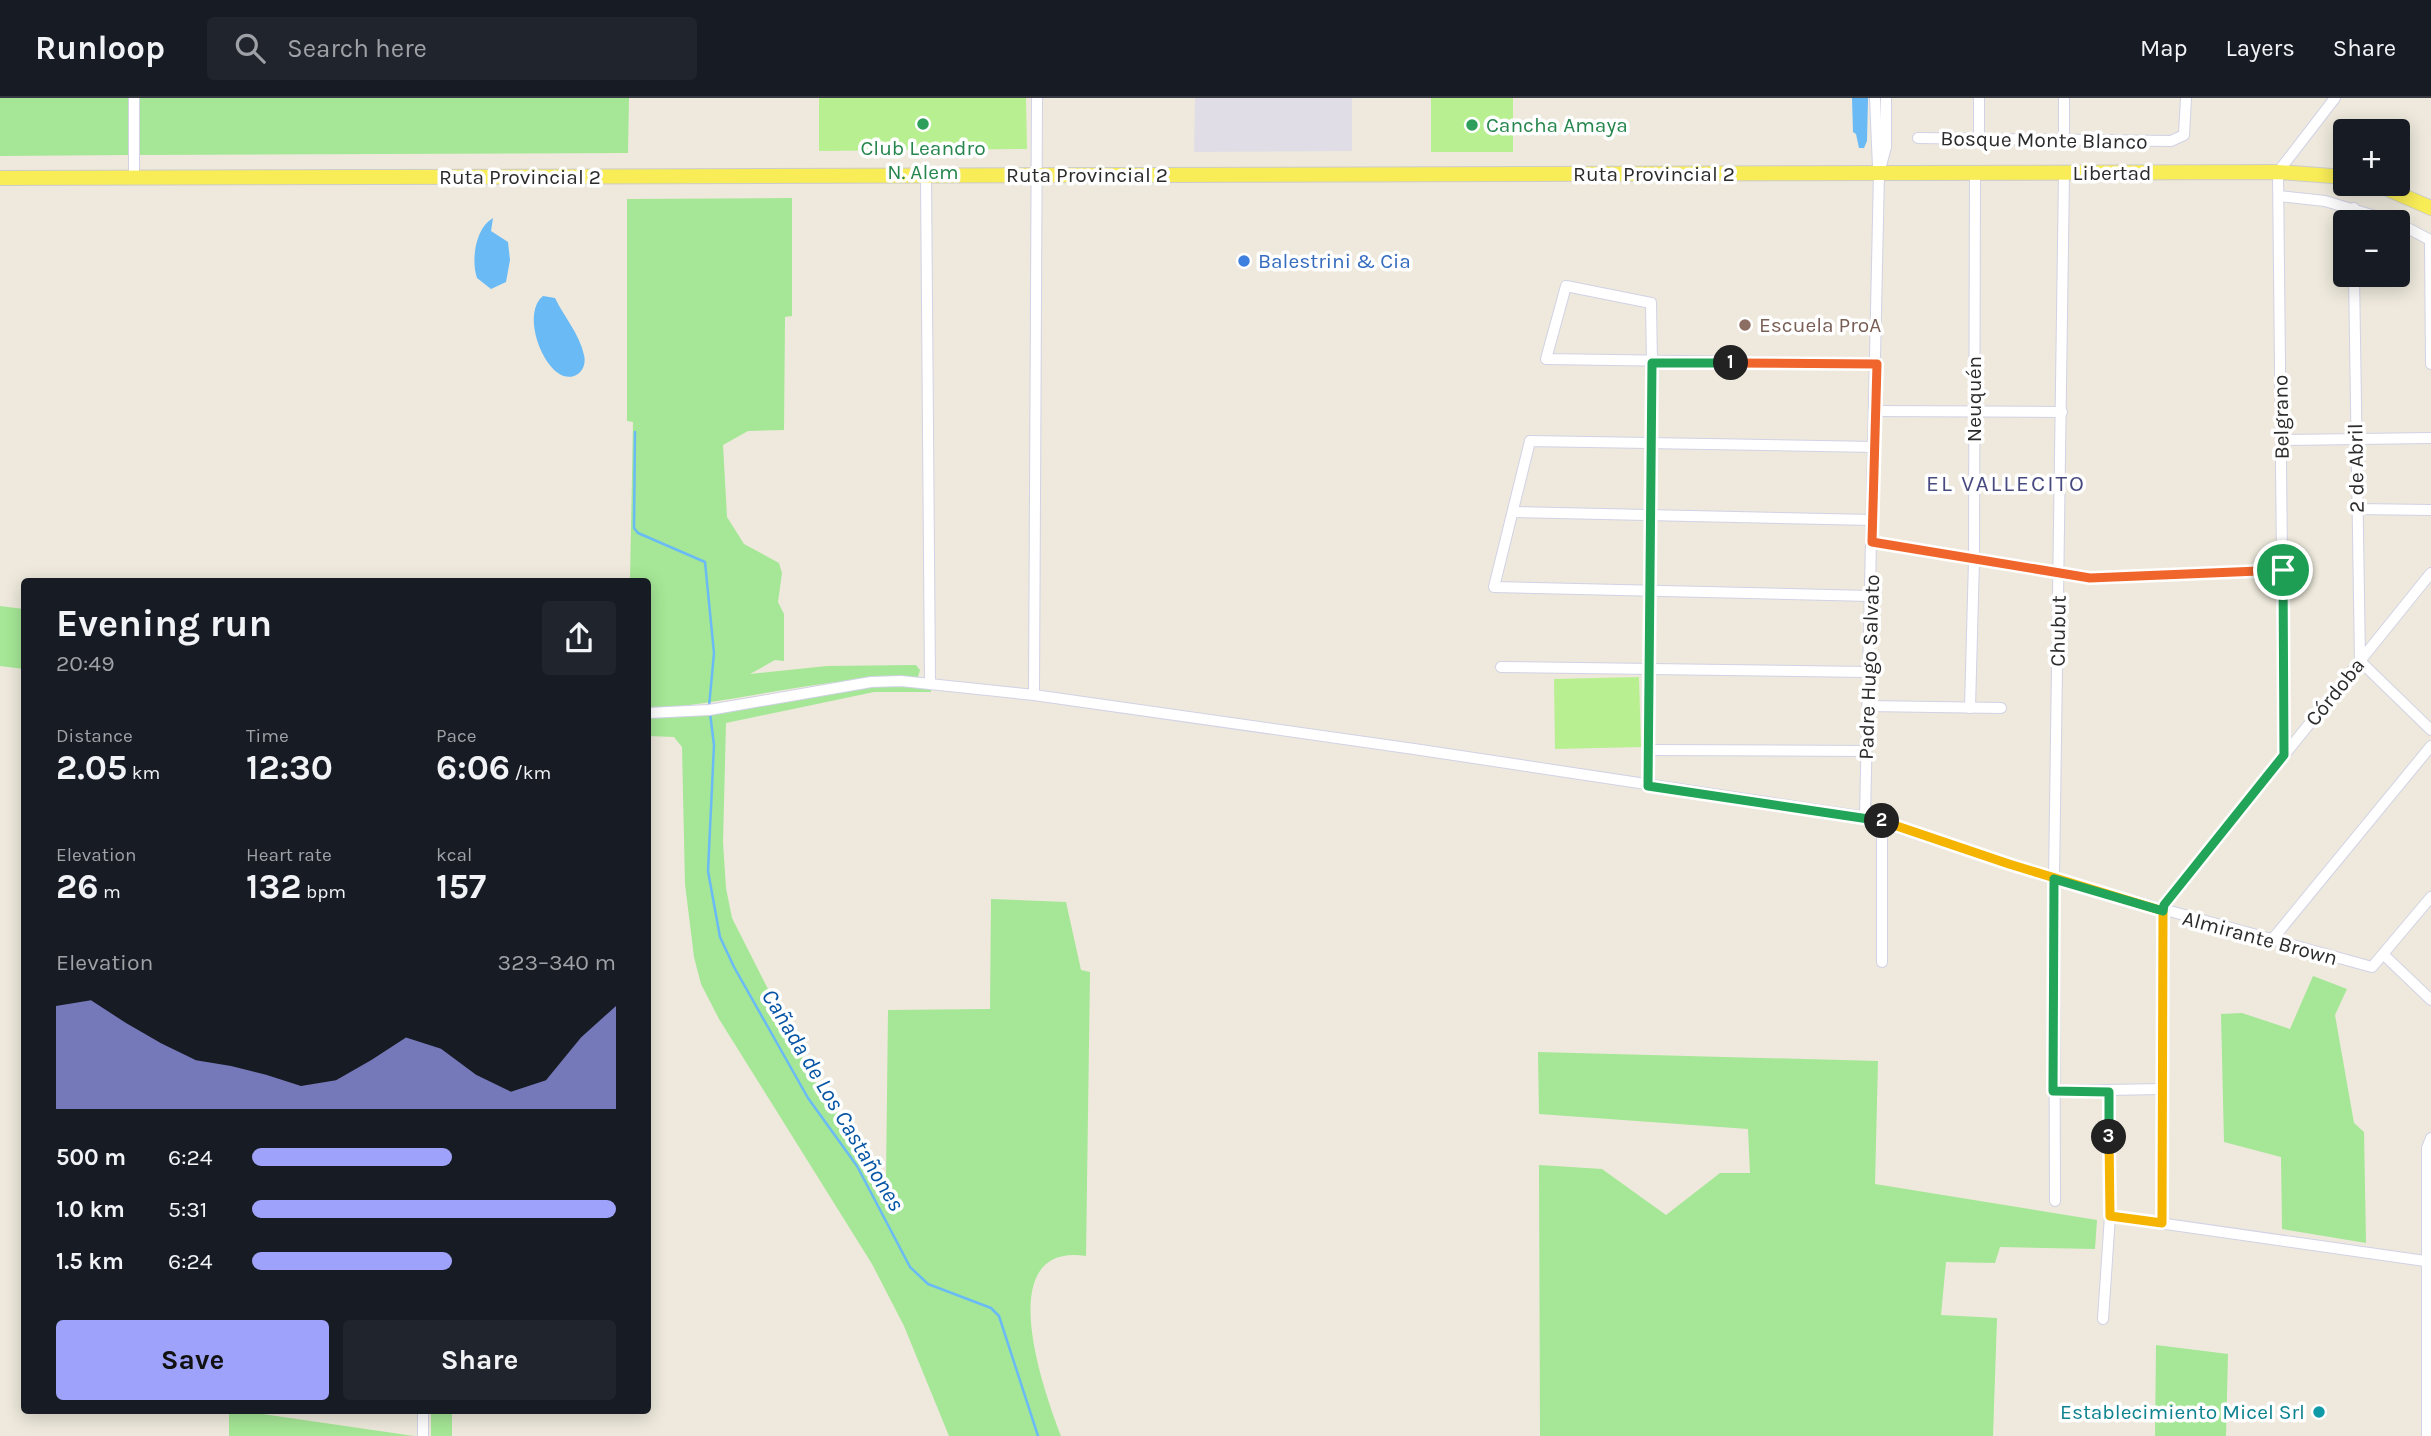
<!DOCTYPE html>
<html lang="en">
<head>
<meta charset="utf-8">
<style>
	:root { --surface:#171b24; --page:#20242c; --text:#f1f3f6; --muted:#9ea1a6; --line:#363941; --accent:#9ea2fa }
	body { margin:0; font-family:Karla,sans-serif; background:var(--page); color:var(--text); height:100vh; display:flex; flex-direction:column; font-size:26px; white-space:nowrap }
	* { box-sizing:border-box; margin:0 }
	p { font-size:23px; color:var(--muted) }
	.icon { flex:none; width:38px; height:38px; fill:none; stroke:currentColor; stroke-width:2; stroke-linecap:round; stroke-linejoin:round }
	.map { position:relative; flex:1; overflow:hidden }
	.details { position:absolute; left:21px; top:480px; width:630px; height:836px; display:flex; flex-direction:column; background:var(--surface); border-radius:7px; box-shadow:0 4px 18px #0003 }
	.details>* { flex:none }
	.buttons { position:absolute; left:2333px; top:21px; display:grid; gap:14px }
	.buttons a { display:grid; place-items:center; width:77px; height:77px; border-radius:7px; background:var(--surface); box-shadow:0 4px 18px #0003; font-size:35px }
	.pin { position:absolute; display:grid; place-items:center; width:60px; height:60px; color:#fff; margin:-30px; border:4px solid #fff; border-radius:50%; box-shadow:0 2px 7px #0007 }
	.km { position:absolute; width:35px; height:35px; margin:-18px; border-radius:50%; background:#222; color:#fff; font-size:19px; line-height:35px; text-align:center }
	.round { display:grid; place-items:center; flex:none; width:74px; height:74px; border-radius:7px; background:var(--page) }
	.headline { display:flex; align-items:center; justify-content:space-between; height:119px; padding:0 35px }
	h1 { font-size:38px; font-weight:700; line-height:52px }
	.figures { display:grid; grid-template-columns:repeat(3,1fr); gap:10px; height:119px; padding:7px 35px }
	.figures div { display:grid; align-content:center }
	.figures b { font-size:35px; font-weight:700 }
	.figures small { font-size:19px; font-weight:400 }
	.figures p { font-size:19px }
	.chart { height:196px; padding:14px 35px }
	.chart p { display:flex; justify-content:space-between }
	.chart svg { width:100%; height:126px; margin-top:7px; fill:var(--accent); opacity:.7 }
	.cta { display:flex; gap:14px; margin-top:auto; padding:14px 35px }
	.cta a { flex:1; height:80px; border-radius:7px; background:var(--accent); color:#111; font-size:28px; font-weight:700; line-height:80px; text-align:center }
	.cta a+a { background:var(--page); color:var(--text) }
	ul { padding:0 35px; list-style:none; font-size:23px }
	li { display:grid; grid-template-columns:112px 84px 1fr; align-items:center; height:52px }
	li i { height:18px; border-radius:9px; background:var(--accent) }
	header { display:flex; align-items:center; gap:42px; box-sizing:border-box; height:98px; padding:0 35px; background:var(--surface); border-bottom:2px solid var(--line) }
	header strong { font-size:33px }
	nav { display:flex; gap:38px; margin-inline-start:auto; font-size:24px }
	.search { width:490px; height:63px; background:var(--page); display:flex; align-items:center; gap:18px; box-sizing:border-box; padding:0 24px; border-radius:7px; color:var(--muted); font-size:26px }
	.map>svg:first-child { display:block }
	.industrial { fill:#e1dde6 }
	.green { fill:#a5e796 }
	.pitch { fill:#b8ef91 }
	.water { fill:#6abaf5 }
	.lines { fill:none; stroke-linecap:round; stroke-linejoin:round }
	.stream { stroke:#6abaf5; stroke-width:2.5 }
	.minor-casing { stroke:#d1d2e5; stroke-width:12 }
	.major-casing { stroke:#ccc; stroke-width:16 }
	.minor { stroke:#fff; stroke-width:10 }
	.major { stroke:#f8ec57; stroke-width:14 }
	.split-1-casing { stroke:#fff; stroke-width:14 }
	.split-2-casing { stroke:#fff; stroke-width:14 }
	.split-3-casing { stroke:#fff; stroke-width:14 }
	.split-4-casing { stroke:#fff; stroke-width:14 }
	.split-1 { stroke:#f0652b; stroke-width:9 }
	.split-2 { stroke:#22a559; stroke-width:9 }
	.split-3 { stroke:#f5b400; stroke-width:9 }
	.split-4 { stroke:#22a559; stroke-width:9 }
	.leisure-dot { fill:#2e9e5b; stroke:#fff; stroke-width:2.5 }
	.shop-dot { fill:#3f7fe0; stroke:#fff; stroke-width:2.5 }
	.education-dot { fill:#8d6e63; stroke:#fff; stroke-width:2.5 }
	.culture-dot { fill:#0f9aa8; stroke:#fff; stroke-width:2.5 }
	.labels { text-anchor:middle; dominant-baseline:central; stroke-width:7; stroke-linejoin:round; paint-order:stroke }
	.leisure-label { font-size:21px; fill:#27864d; stroke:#fff; text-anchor:start }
	.street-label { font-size:21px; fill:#2b2b2b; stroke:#fff }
	.shop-label { font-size:21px; fill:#366cbe; stroke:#fff; text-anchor:start }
	.education-label { font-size:21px; fill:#785e54; stroke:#fff; text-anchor:start }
	.culture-label { font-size:21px; fill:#0d838f; stroke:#fff; text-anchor:end }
	.neighbourhood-label { font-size:23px; letter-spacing:2px; fill:#484a7f; stroke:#fff }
	.water-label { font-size:23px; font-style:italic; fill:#0655a4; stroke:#fff }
</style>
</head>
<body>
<header>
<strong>Runloop</strong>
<div class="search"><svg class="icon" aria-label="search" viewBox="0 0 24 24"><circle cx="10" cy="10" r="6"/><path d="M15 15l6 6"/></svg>Search here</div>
<nav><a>Map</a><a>Layers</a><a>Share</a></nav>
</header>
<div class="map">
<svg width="2431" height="1338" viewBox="0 0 2431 1338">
	<rect width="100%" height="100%" fill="#eee9dc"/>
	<!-- industrial -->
	<path class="industrial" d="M1195,0H1352V53L1194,54Z"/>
	<!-- green -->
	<g class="green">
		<path d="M0,0H129V57L0,58Z"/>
		<path d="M138,0H629L628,55L138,57Z"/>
		<path d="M792,100V218L785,219L784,332L748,333L723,347L727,419L744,446L779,465L782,475L778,504L784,516V563L775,562L750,576L827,568L916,567L920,572L918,579C827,577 738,605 648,611V483H630L633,324L627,323V101Z"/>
		<path d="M0,508L24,511V571L0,568Z"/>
		<path d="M871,587L931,588V594H874L726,625L723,744L726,790L732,820L814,982L886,1083L888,912L990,911L991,801L1066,804L1081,872L1090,874L1086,1158C990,1144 1044,1294 1061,1338H949L904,1228L872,1166L719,921L701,886L694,859L685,786L682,649L674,639L648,638V619Z"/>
		<path d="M2313,878L2347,891L2335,917L2354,1025L2364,1034L2366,1145L2282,1131L2281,1059L2224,1044L2221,916L2242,915L2290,931Z"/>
		<path d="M1538,954L1878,963L1875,1086L2097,1122L2095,1151L2000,1149L1995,1165L1946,1164L1941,1217L1997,1220L1993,1338H1540L1539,1067L1602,1071L1666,1117L1720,1075H1750L1748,1031L1539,1016Z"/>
		<path d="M2156,1247L2228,1256L2226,1338H2155Z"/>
		<path d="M229,1313H242L414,1338H229Z"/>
		<rect x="431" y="1313" width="21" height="25"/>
	</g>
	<!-- pitch -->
	<g class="pitch">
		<path d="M819,0H1026L1027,51L819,53Z"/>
		<rect x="1431" y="0" width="82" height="54"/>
		<path d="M1639,579L1641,649L1555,651L1554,581Z"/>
	</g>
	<!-- water -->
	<g class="water">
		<path d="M1852,0H1868L1867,43L1864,50H1859L1856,36L1853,34Z"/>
		<path d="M493,120L491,133L508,144L510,162L506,184L491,191L477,180C471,163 475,130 493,120Z"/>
		<path d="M543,198L555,200C564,219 579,235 584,257C588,274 572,285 558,275C539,262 523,214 543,198Z"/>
	</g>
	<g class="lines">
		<!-- stream -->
		<g class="stream">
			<path d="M635,334L634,430L638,435L705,464L714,555L709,609"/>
			<path d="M710,615L714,647L708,773L720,839L734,869L808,1000L857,1068L910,1169L928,1186L991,1210L999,1218L1038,1338"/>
		</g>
		<defs>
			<g id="minor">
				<path d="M1875,0L1878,69"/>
				<path d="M1918,40L2171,43L2184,37L2186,0"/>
				<path d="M1979,41V0"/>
				<path d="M2064,42V0"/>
				<path d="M926,78L930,585"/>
				<path d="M134,80V0"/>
				<path d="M2279,98L2325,103L2395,124"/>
				<path d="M2354,110V124"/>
				<path d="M2398,125L2430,142"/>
				<path d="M2430,142L2431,266"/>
				<path d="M2354,177L2360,563L2431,632"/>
				<path d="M1875,313L2062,314"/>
				<path d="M2282,342L2431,340"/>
				<path d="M2357,411L2431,412"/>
				<path d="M1513,414L1873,422"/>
				<path d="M1872,444L2090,480L2283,472"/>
				<path d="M1870,498L1494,489L1530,343L1875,349"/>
				<path d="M1501,569L1868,574"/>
				<path d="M1034,597L1037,0"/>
				<path d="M1868,608L2001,610"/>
				<path d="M1970,610L1974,462L1975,75"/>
				<path d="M648,615L709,612L871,584L901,583L1034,597L1414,651L1865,719L2054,781L2372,869L2431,799"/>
				<path d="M1649,652L1866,653"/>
				<path d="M2284,657L2278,74L2335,0"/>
				<path d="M1648,688L1652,265L1651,205L1566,188L1546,261L1877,266"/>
				<path d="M1865,719L1879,75L1886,49V0"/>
				<path d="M2271,843L2431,648"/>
				<path d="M2384,857L2431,902"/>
				<path d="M1882,864V723"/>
				<path d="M2053,993L2161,991"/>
				<path d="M2055,1103L2054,781L2064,76"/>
				<path d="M2110,1118L2425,1163"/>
				<path d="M2162,1125L2164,806L2431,475"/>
				<path d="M2103,1221L2110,1118L2109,994"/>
				<path d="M423,1312V1338"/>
				<path d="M2427,1338V1050L2431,1040"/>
			</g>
			<g id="major">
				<path d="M0,80L2278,74L2345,79"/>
				<path d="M2376,86L2431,110"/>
			</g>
		</defs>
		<!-- minor casing -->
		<use href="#minor" class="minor-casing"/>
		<!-- major casing -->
		<use href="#major" class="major-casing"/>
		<!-- minor -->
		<use href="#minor" class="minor"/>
		<!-- major -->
		<use href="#major" class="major"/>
	</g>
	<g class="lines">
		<defs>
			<path id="split-1" d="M1731,265L1877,266L1872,444L2090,480L2283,472"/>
			<path id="split-2" d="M1731,265H1652L1648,688L1882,723"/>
			<path id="split-3" d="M1882,723L2009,766L2163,813L2162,1125L2110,1118L2109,1039"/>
			<path id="split-4" d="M2109,1039V994L2053,993L2054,781L2163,813L2164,807L2284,657L2283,472"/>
		</defs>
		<!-- split-1 casing -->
		<use href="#split-1" class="split-1-casing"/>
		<!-- split-2 casing -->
		<use href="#split-2" class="split-2-casing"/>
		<!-- split-3 casing -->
		<use href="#split-3" class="split-3-casing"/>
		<!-- split-4 casing -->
		<use href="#split-4" class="split-4-casing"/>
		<!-- split-1 -->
		<use href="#split-1" class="split-1"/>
		<!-- split-2 -->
		<use href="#split-2" class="split-2"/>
		<!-- split-3 -->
		<use href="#split-3" class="split-3"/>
		<!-- split-4 -->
		<use href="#split-4" class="split-4"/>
	</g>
	<!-- markers -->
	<g class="leisure-dot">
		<circle cx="923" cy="26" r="7"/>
		<circle cx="1472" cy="27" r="7"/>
	</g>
	<circle class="shop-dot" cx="1244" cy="163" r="7"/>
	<circle class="education-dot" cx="1745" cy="227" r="7"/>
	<circle class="culture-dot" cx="2319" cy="1314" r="7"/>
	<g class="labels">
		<!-- leisure labels -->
		<g class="leisure-label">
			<text x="1486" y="27">Cancha Amaya</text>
			<text x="923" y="50" text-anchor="middle">Club Leandro<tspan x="923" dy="24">N. Alem</tspan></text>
		</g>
		<!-- street labels -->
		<g class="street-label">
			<text transform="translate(2044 42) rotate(1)">Bosque Monte Blanco</text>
			<text x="2112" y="75">Libertad</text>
			<text x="1654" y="76">Ruta Provincial 2</text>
			<text x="1087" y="77">Ruta Provincial 2</text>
			<text x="520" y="79">Ruta Provincial 2</text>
			<text transform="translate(1974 301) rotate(-90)">Neuquén</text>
			<text transform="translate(2281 319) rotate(-91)">Belgrano</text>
			<text transform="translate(2356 370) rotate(-91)">2 de Abril</text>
			<text transform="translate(2058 533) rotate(-89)">Chubut</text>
			<text transform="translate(1869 569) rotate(-88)">Padre Hugo Salvato</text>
			<text transform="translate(2335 594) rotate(-51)">Córdoba</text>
			<text transform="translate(2260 840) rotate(15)">Almirante Brown</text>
		</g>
		<!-- shop labels -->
		<g class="shop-label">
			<text x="1258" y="163">Balestrini &amp; Cia</text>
		</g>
		<!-- education labels -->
		<g class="education-label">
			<text x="1759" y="227">Escuela ProA</text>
		</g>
		<!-- culture labels -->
		<g class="culture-label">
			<text x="2305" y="1314">Establecimiento Micel Srl</text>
		</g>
		<!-- neighbourhood labels -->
		<g class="neighbourhood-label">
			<text x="2006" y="385">EL VALLECITO</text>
		</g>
		<!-- water labels -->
		<g class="water-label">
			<text transform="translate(833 1002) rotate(59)">Cañada de Los Castañones</text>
		</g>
	</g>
</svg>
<div class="buttons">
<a>+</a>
<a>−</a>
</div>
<div class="pin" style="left:2283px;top:472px;background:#1e9e55"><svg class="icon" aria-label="arrive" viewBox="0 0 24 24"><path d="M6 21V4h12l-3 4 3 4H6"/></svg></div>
<b class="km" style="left:1731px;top:265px">1</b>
<b class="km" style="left:1882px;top:723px">2</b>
<b class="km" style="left:2109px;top:1039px">3</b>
<section class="details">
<div class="headline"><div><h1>Evening run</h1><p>20:49</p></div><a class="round"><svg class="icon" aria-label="share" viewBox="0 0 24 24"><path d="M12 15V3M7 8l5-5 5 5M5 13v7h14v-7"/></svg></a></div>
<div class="figures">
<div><p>Distance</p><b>2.05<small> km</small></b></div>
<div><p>Time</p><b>12:30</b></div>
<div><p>Pace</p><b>6:06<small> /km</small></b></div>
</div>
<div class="figures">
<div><p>Elevation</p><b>26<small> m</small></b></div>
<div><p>Heart rate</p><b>132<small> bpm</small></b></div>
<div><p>kcal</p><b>157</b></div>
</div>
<div class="chart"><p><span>Elevation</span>323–340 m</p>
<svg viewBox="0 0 160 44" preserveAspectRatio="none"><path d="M0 44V8L10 6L20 14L30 21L40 27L50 29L60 32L70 36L80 34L90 27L100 19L110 23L120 32L130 38L140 34L150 19L160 8V44z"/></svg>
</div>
<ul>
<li><b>500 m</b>6:24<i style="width:55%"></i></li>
<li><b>1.0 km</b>5:31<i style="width:100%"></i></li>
<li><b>1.5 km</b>6:24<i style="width:55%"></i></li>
</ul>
<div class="cta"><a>Save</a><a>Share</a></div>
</section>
</div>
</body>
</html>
